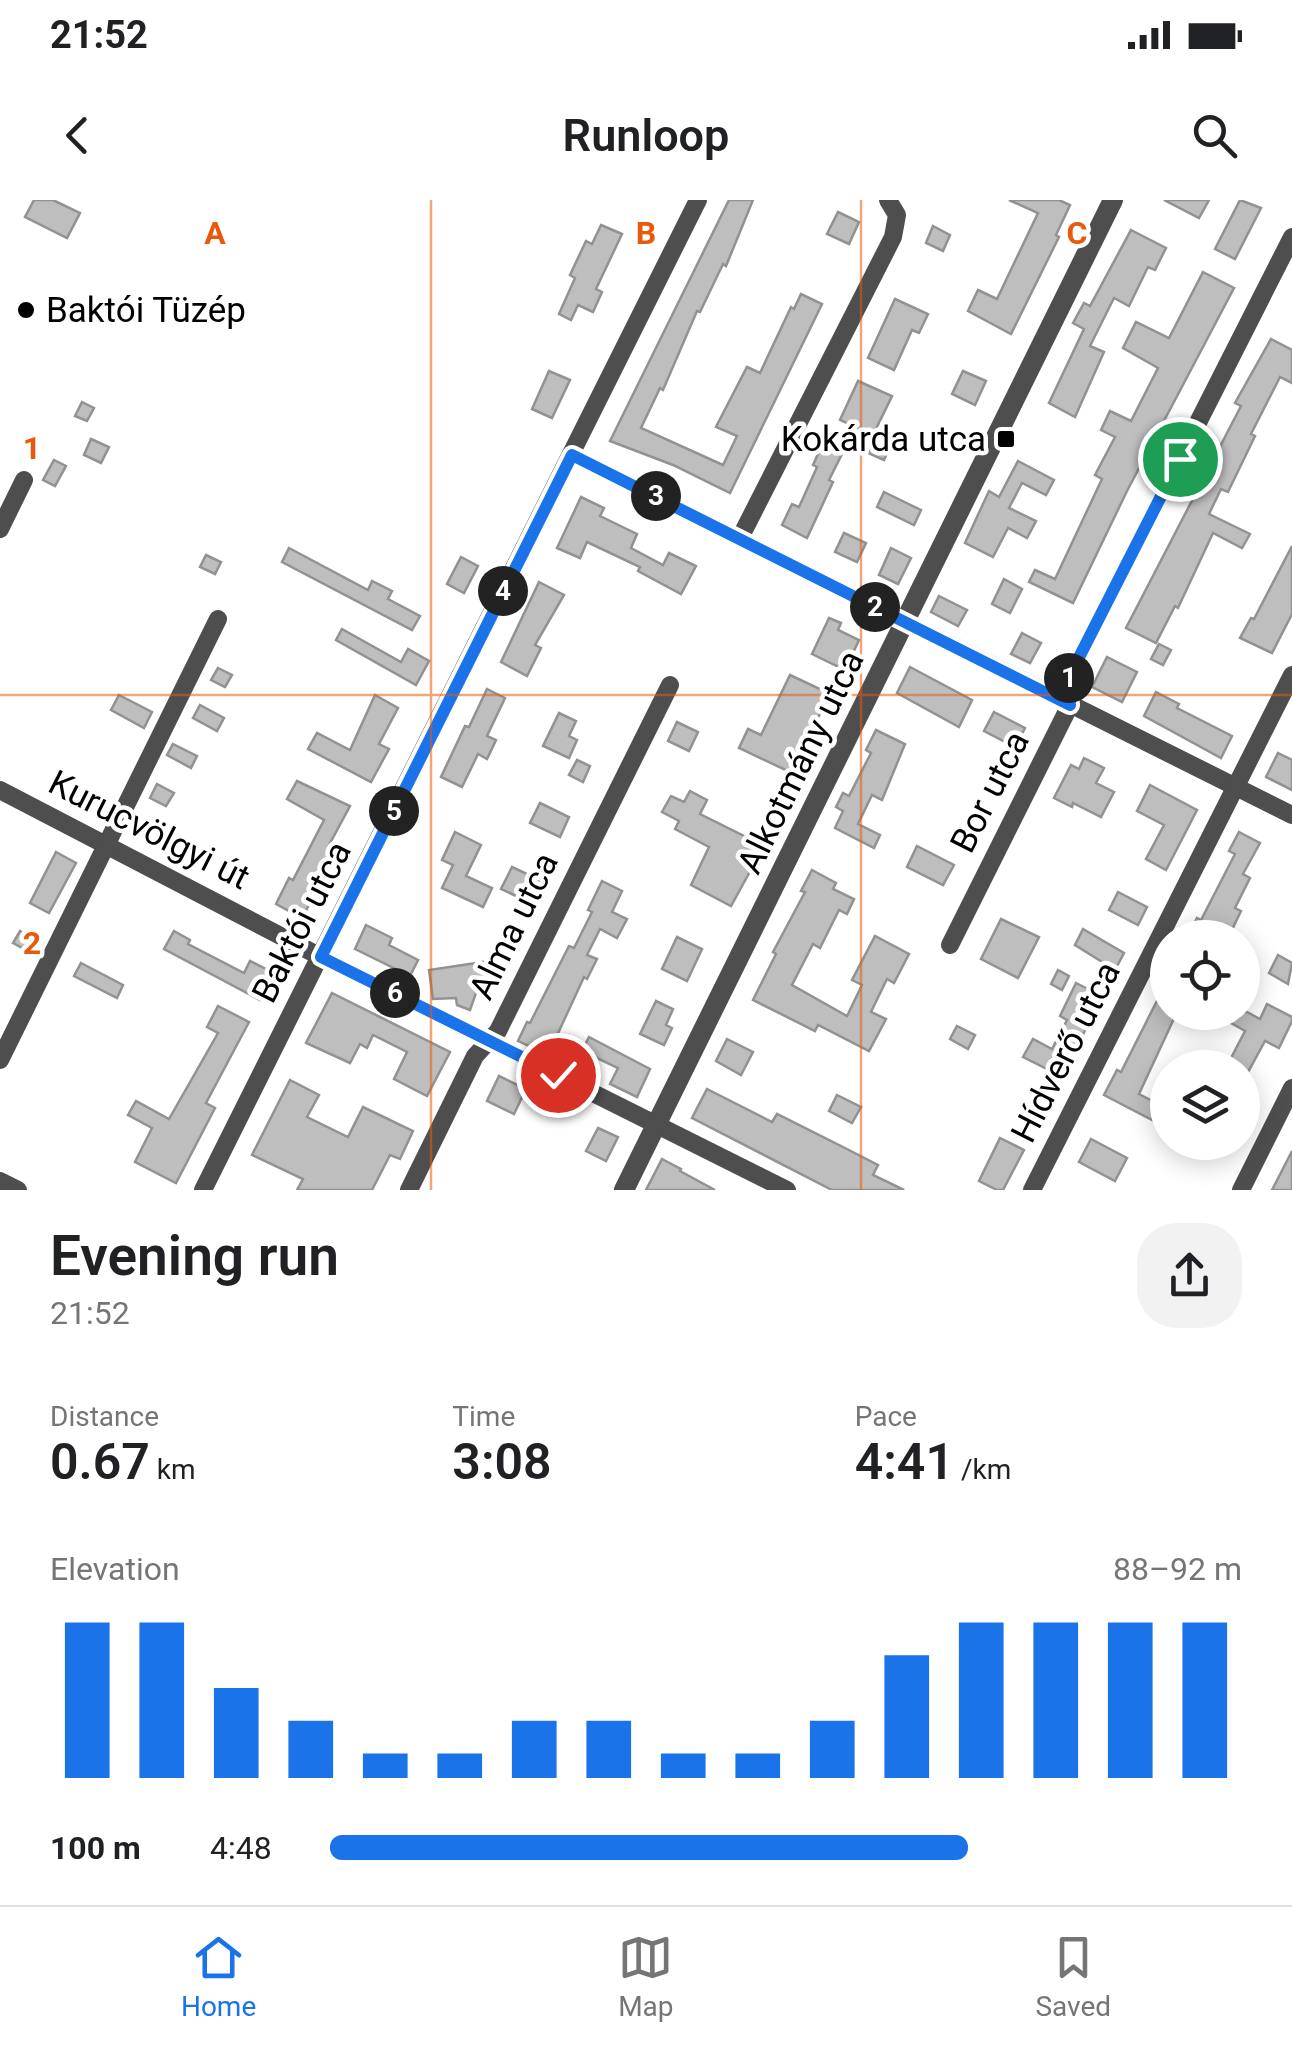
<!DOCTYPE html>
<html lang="en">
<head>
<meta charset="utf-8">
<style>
	:root { --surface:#fff; --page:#f2f2f2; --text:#202124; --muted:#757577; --line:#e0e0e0; --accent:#1a73e8 }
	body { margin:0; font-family:Roboto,sans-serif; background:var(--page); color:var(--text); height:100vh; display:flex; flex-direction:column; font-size:38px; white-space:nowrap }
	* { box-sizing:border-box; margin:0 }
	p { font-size:32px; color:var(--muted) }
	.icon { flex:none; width:55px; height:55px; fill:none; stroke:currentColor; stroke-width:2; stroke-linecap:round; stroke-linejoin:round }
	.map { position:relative; height:990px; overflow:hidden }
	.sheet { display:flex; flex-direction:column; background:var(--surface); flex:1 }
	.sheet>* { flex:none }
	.tools { position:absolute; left:1150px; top:720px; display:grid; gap:20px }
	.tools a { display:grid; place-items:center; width:110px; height:110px; border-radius:50%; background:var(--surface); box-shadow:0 5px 25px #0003; font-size:50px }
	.pin { position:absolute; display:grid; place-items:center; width:85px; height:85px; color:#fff; margin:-42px; border:5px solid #fff; border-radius:50%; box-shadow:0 2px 10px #0007 }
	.km { position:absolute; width:50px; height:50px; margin:-25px; border-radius:50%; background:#222; color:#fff; font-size:28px; line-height:50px; text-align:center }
	.round { display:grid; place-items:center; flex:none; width:105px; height:105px; border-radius:40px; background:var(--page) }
	.head { display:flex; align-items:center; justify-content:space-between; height:170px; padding:0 50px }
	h1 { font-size:55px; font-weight:600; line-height:75px }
	.metrics { display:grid; grid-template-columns:repeat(3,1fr); gap:15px; height:170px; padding:10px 50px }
	.metrics div { display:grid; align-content:center }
	.metrics b { font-size:50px; font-weight:600 }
	.metrics small { font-size:28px; font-weight:400 }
	.metrics p { font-size:28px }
	.chart { height:280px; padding:20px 50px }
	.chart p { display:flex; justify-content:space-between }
	.chart svg { width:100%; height:180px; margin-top:10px; stroke:var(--accent); stroke-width:6 }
	ul { padding:0 50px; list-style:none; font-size:32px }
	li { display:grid; grid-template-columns:160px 120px 1fr; align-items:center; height:75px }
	li i { height:25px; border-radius:12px; background:var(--accent) }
	.status { display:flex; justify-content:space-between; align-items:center; height:70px; padding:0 50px; background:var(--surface); direction:ltr }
	.status svg { height:28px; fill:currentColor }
	header { display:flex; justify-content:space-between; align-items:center; height:130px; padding:0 50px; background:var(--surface); font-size:45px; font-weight:600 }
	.dock { display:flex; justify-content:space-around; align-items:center; height:140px; border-top:2px solid var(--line); background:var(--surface); font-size:28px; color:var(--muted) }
	.dock a { display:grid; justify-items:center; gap:5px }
	.dock .current { color:var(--accent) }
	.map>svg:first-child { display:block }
	.building { fill:#bebebe; stroke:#929292; stroke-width:2.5 }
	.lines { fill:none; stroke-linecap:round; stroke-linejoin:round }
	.minor { stroke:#4e4e4e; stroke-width:18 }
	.tertiary { stroke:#4e4e4e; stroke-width:20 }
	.route-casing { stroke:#fff; stroke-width:20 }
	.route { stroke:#1a73e8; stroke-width:12 }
	.grid { fill:none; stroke:#e8590c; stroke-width:2.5; stroke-opacity:0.55 }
	.poi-dot { fill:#000; stroke:#fff; stroke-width:4 }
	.labels { text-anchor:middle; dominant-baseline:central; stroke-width:9; stroke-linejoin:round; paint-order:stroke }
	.poi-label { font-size:35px; fill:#000; stroke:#fff; text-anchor:start }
	.street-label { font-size:35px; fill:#000; stroke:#fff }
	.grid-label { font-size:32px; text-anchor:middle; font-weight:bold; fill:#e8590c; stroke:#fff; stroke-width:9; stroke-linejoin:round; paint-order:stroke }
</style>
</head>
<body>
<div class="status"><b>21:52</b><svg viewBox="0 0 49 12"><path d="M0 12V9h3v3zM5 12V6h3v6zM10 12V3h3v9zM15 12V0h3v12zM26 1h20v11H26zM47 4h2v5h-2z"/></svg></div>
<header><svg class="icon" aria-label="back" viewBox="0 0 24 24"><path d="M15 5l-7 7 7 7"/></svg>Runloop<svg class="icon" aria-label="search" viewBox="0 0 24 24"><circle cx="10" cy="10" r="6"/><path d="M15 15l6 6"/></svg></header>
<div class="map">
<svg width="1292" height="990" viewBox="0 0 1292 990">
	<rect width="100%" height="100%" fill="#fff"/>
	<!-- building -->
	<g class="building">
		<path d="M34,0H53L80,13L67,38L25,17Z"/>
		<path d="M729,0H753L726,66L723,64L700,112L697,111L663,190L660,188L641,228L723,265L737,236L716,227L747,167L760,173L791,107L794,109L801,94L822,104L730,293L673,265L610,241Z"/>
		<path d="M1009,0H1059L1070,5L1056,35L1059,37L1011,134L968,111L978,90L997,99L1038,13Z"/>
		<path d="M1164,0H1209L1199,18Z"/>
		<path d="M1240,0L1261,8L1235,59L1215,49Z"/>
		<path d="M838,12L859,22L849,44L827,34Z"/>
		<path d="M601,25L622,34L596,89L602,92L593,112L578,105L571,120L559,114L575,78L570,75L586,41L592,44Z"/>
		<path d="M933,26L950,35L943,51L926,43Z"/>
		<path d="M1131,30L1166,48L1155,70L1148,67L1129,106L1114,98L1090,146L1104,152L1075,217L1049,203L1084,129L1073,123L1084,103L1090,106Z"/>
		<path d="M1203,72L1234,88L1127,291L1073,403L1029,382L1035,370L1055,379L1102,279L1095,275L1115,237L1101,230L1110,211L1131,221L1158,168L1123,148L1136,122L1169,138Z"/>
		<path d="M895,99L928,114L919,133L912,130L894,170L868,158Z"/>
		<path d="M1271,139L1292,150V183L1280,177L1251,234L1255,236L1228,292L1221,289L1209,314L1250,334L1242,348L1213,333L1178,408L1175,406L1156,443L1126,428L1241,206L1235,203Z"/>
		<path d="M549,171L570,180L552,218L532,209Z"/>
		<path d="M963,171L986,181L975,205L952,194Z"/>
		<path d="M858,181L892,196L873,235L840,220Z"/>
		<path d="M82,202L94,208L87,221L75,216Z"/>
		<path d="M878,233L893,240L884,260L868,253Z"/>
		<path d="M91,239L109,247L101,263L84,255Z"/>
		<path d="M822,245L842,254L829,280L833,282L807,338L782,325L792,304L799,307L817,267L813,265Z"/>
		<path d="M54,260L66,266L55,286L43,280Z"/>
		<path d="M1018,261L1054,280L1046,295L1022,283L1009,308L1036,321L1027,338L1008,328L993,357L965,343L989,291L999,297Z"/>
		<path d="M884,292L921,310L914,325L877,307Z"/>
		<path d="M581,297L604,308L600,316L637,334L631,348L663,365L669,353L696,366L681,394L638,371L640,367L587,342L580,358L557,348Z"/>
		<path d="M844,333L866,343L857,362L835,352Z"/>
		<path d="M1292,346V414L1272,453L1240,438L1251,418L1254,419Z"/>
		<path d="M289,348L368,390L372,381L392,391L388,399L420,416L412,430L282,362Z"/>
		<path d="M891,348L911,358L898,384L879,375Z"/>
		<path d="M206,355L221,362L215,374L200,367Z"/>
		<path d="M461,357L478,366L464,393L447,384Z"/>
		<path d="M1004,379L1022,389L1010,413L992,404Z"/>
		<path d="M539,382L564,395L535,445L541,448L527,476L501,462Z"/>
		<path d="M939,396L967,410L958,426L931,412Z"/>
		<path d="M829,418L841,423L838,430L859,440L845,470L812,454Z"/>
		<path d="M342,429L401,462L408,449L429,461L416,485L336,440Z"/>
		<path d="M1022,433L1041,443L1030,463L1011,454Z"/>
		<path d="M1159,444L1171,450L1163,465L1151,459Z"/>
		<path d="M1107,457L1137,472L1122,502L1092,487Z"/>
		<path d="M910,467L972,500L959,527L897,493Z"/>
		<path d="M218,468L232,475L225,487L211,480Z"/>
		<path d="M790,475L839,498L830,516L821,512L790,572L739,548L748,529L761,535Z"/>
		<path d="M487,489L505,498L487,536L496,540L487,559L478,554L462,587L441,577L465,526L469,527Z"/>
		<path d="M1156,492L1179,504L1177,508L1232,536L1221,558L1144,516Z"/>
		<path d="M119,495L152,512L144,528L111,510Z"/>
		<path d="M375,495L398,508L379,544L389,549L371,582L308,549L317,533L350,550Z"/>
		<path d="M200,505L224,518L217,531L193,518Z"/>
		<path d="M994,512L1025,528L1015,547L984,531Z"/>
		<path d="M559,513L576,521L569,536L577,540L569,558L543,546Z"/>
		<path d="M677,522L698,532L689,551L668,541Z"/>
		<path d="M876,530L905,544L882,600L872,595L858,624L880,635L874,648L835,628L843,611L836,607L843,593L849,596L871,553L866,550Z"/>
		<path d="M173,544L197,556L191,568L167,555Z"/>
		<path d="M1278,553L1292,560V590L1266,577Z"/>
		<path d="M1084,558L1104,568L1096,583L1114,592L1101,617L1073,603L1072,607L1054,598L1071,565L1079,569Z"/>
		<path d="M577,560L590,566L583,582L569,575Z"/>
		<path d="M297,581L350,606L328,647L337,652L302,718L276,704L289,678L293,680L324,620L287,599Z"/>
		<path d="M157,584L174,593L166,606L150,598Z"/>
		<path d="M1150,585L1197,610L1166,670L1146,659L1164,625L1137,611Z"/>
		<path d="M690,591L707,600L700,614L764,646L731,706L691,685L709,647L675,629L679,621L662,612L671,596L684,602Z"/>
		<path d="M540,603L569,617L560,637L530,623Z"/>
		<path d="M455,632L481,645L466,676L492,688L483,707L442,688L453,665L442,660Z"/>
		<path d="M1239,632L1260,643L1243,674L1250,678L1235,708L1241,711L1228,738H1200L1190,732L1197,718L1201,720L1235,654L1229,651Z"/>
		<path d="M917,646L954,665L943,685L907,667Z"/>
		<path d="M56,652L76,663L49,713L30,703Z"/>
		<path d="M512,667L540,680L529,702L501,689Z"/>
		<path d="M812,670L836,683L833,689L854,699L847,714L839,710L820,748L813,744L792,785L847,816L862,785L852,780L875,736L909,754L894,783L887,779L871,812L886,819L869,851L818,825L815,831L753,800L776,754L773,752L805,692L801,691Z"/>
		<path d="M602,681L622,691L612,712L627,719L617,738L600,729L587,755L597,759L587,779L584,777L548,855L518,841L527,822L530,823L569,746L574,748L592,712L588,710Z"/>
		<path d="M1118,692L1147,707L1138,725L1109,710Z"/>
		<path d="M1001,719L1039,737L1018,778L981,759Z"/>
		<path d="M366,725L392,738L389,745L418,760L410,776L355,749Z"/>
		<path d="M1083,729L1124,753L1115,770L1075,745Z"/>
		<path d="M20,731L37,740L30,752L13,743Z"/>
		<path d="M174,731L190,740L188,744L244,773L250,761L274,773L260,800L164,749Z"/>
		<path d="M677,737L702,749L687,781L662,769Z"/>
		<path d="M1278,755L1292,763L1288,784L1269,773Z"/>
		<path d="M483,762L487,788L477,790L470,810L457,805L456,798L433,799L429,770Z"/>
		<path d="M81,763L123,785L117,798L74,776Z"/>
		<path d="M1058,770L1069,776L1062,790L1051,784Z"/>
		<path d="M1168,779V812H1177L1139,894L1166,908L1158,923L1104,895L1117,870L1121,872Z"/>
		<path d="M1076,783L1090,790L1085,801L1096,807L1063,877L1023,857L1033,839L1052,849L1067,820L1060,816Z"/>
		<path d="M332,793L450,852L427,896L394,879L407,852L373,835L367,848L360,844L350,863L306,843Z"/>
		<path d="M656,801L673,809L666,825L672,828L664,845L640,834Z"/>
		<path d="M1267,804L1292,817V821L1279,848L1265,841L1247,874L1242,868L1228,864L1245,831L1231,823L1236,812H1247L1260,819Z"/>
		<path d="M218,806L249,822L206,903L215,908L176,983L135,962L152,928L128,915L136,901L169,919L218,833L207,827Z"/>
		<path d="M957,826L975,835L968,849L950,839Z"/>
		<path d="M589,837L650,869L637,897L610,884L618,868L582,851Z"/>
		<path d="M727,839L753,852L741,875L716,861Z"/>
		<path d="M499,876L526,889L514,914L487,901Z"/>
		<path d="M290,880L319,895L307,917L348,937L363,907L413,931L400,959L390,955L372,990H297L303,979L252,955Z"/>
		<path d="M707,889L772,922L777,914L843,947L878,965L873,975L904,990H832L692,918Z"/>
		<path d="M837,895L861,907L852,923L829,911Z"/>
		<path d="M598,928L618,937L606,961L586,951Z"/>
		<path d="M1000,938L1024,950L1003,990H997L979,981Z"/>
		<path d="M1091,939L1127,958L1115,981L1079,962Z"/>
		<path d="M1292,951V990H1272Z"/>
		<path d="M662,959L681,969L680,971L715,990H646Z"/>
	</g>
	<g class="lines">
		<!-- minor -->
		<g class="minor">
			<path d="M572,255L1292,615"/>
			<path d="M0,329L24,280"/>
			<path d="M740,338L893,37L897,15L888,0"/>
			<path d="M0,590L321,757L787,990"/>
			<path d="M950,745L1070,505L1067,481L1292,37"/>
			<path d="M0,860L218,419"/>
			<path d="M0,981L18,990"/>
			<path d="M203,990L698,0"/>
			<path d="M409,990L475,856L498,831L670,485"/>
			<path d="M1032,990L1292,475"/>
			<path d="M1241,990L1292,888"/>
		</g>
		<!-- tertiary -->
		<path class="tertiary" d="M624,990L1113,0"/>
	</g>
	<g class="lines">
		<defs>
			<path id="route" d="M558,875L321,757L572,255L1070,505L1067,481L1180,259"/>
		</defs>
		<!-- route casing -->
		<use href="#route" class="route-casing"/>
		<!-- route -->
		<use href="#route" class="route"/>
	</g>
	<!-- grid -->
	<path class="grid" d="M431,0V990M861,0V990M0,495H1292"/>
	<!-- markers -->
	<g class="poi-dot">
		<circle cx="26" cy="110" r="10"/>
		<rect x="996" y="229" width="20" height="20" rx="5"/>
	</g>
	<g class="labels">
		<!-- poi labels -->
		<g class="poi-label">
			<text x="46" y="110">Baktói Tüzép</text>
			<text x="986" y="239" text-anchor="end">Kokárda utca</text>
		</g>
		<!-- street labels -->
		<g class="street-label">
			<text transform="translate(801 562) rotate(-64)">Alkotmány utca</text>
			<text transform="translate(990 592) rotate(-63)">Bor utca</text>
			<text transform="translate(149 630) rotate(27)">Kurucvölgyi út</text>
			<text transform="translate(302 722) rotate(-63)">Baktói utca</text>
			<text transform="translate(514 726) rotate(-64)">Alma utca</text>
			<text transform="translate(1066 852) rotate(-63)">Hídverő utca</text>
		</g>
	</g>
	<g class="grid-label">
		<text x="215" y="44">A</text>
		<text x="646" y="44">B</text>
		<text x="1077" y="44">C</text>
		<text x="32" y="259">1</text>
		<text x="32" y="754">2</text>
	</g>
</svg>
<div class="tools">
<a><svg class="icon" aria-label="locate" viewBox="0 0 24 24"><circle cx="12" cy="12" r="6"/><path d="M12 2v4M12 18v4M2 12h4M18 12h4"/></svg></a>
<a><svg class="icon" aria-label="layers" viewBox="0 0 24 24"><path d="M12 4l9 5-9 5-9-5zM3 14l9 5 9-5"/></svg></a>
</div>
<div class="pin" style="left:1180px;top:259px;background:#1e9e55"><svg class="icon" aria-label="arrive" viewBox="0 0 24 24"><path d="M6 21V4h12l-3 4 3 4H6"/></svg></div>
<div class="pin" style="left:558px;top:875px;background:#d93025"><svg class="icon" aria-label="check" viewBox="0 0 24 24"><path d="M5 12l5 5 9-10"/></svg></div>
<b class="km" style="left:1069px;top:478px">1</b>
<b class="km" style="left:875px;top:407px">2</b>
<b class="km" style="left:656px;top:296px">3</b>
<b class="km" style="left:503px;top:391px">4</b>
<b class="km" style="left:394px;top:611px">5</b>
<b class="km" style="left:395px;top:793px">6</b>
</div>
<section class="sheet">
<div class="head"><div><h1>Evening run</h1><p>21:52</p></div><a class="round"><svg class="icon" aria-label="share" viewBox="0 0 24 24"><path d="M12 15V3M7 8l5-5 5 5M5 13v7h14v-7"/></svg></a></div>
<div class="metrics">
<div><p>Distance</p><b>0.67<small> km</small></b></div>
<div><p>Time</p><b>3:08</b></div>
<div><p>Pace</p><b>4:41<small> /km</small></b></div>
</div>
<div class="chart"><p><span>Elevation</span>88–92 m</p>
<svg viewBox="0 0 160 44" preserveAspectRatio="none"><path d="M5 44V6M15 44V6M25 44V22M35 44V30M45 44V38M55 44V38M65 44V30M75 44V30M85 44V38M95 44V38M105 44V30M115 44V14M125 44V6M135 44V6M145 44V6M155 44V6"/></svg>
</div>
<ul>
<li><b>100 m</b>4:48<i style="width:70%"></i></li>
</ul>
</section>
<nav class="dock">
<a class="current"><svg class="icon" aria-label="home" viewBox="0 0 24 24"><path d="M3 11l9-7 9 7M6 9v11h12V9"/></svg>Home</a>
<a><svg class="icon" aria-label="map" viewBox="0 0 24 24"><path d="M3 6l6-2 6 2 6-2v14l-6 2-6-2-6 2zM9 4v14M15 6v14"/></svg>Map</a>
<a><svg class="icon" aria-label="saved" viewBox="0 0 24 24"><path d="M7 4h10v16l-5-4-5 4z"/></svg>Saved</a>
</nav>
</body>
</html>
